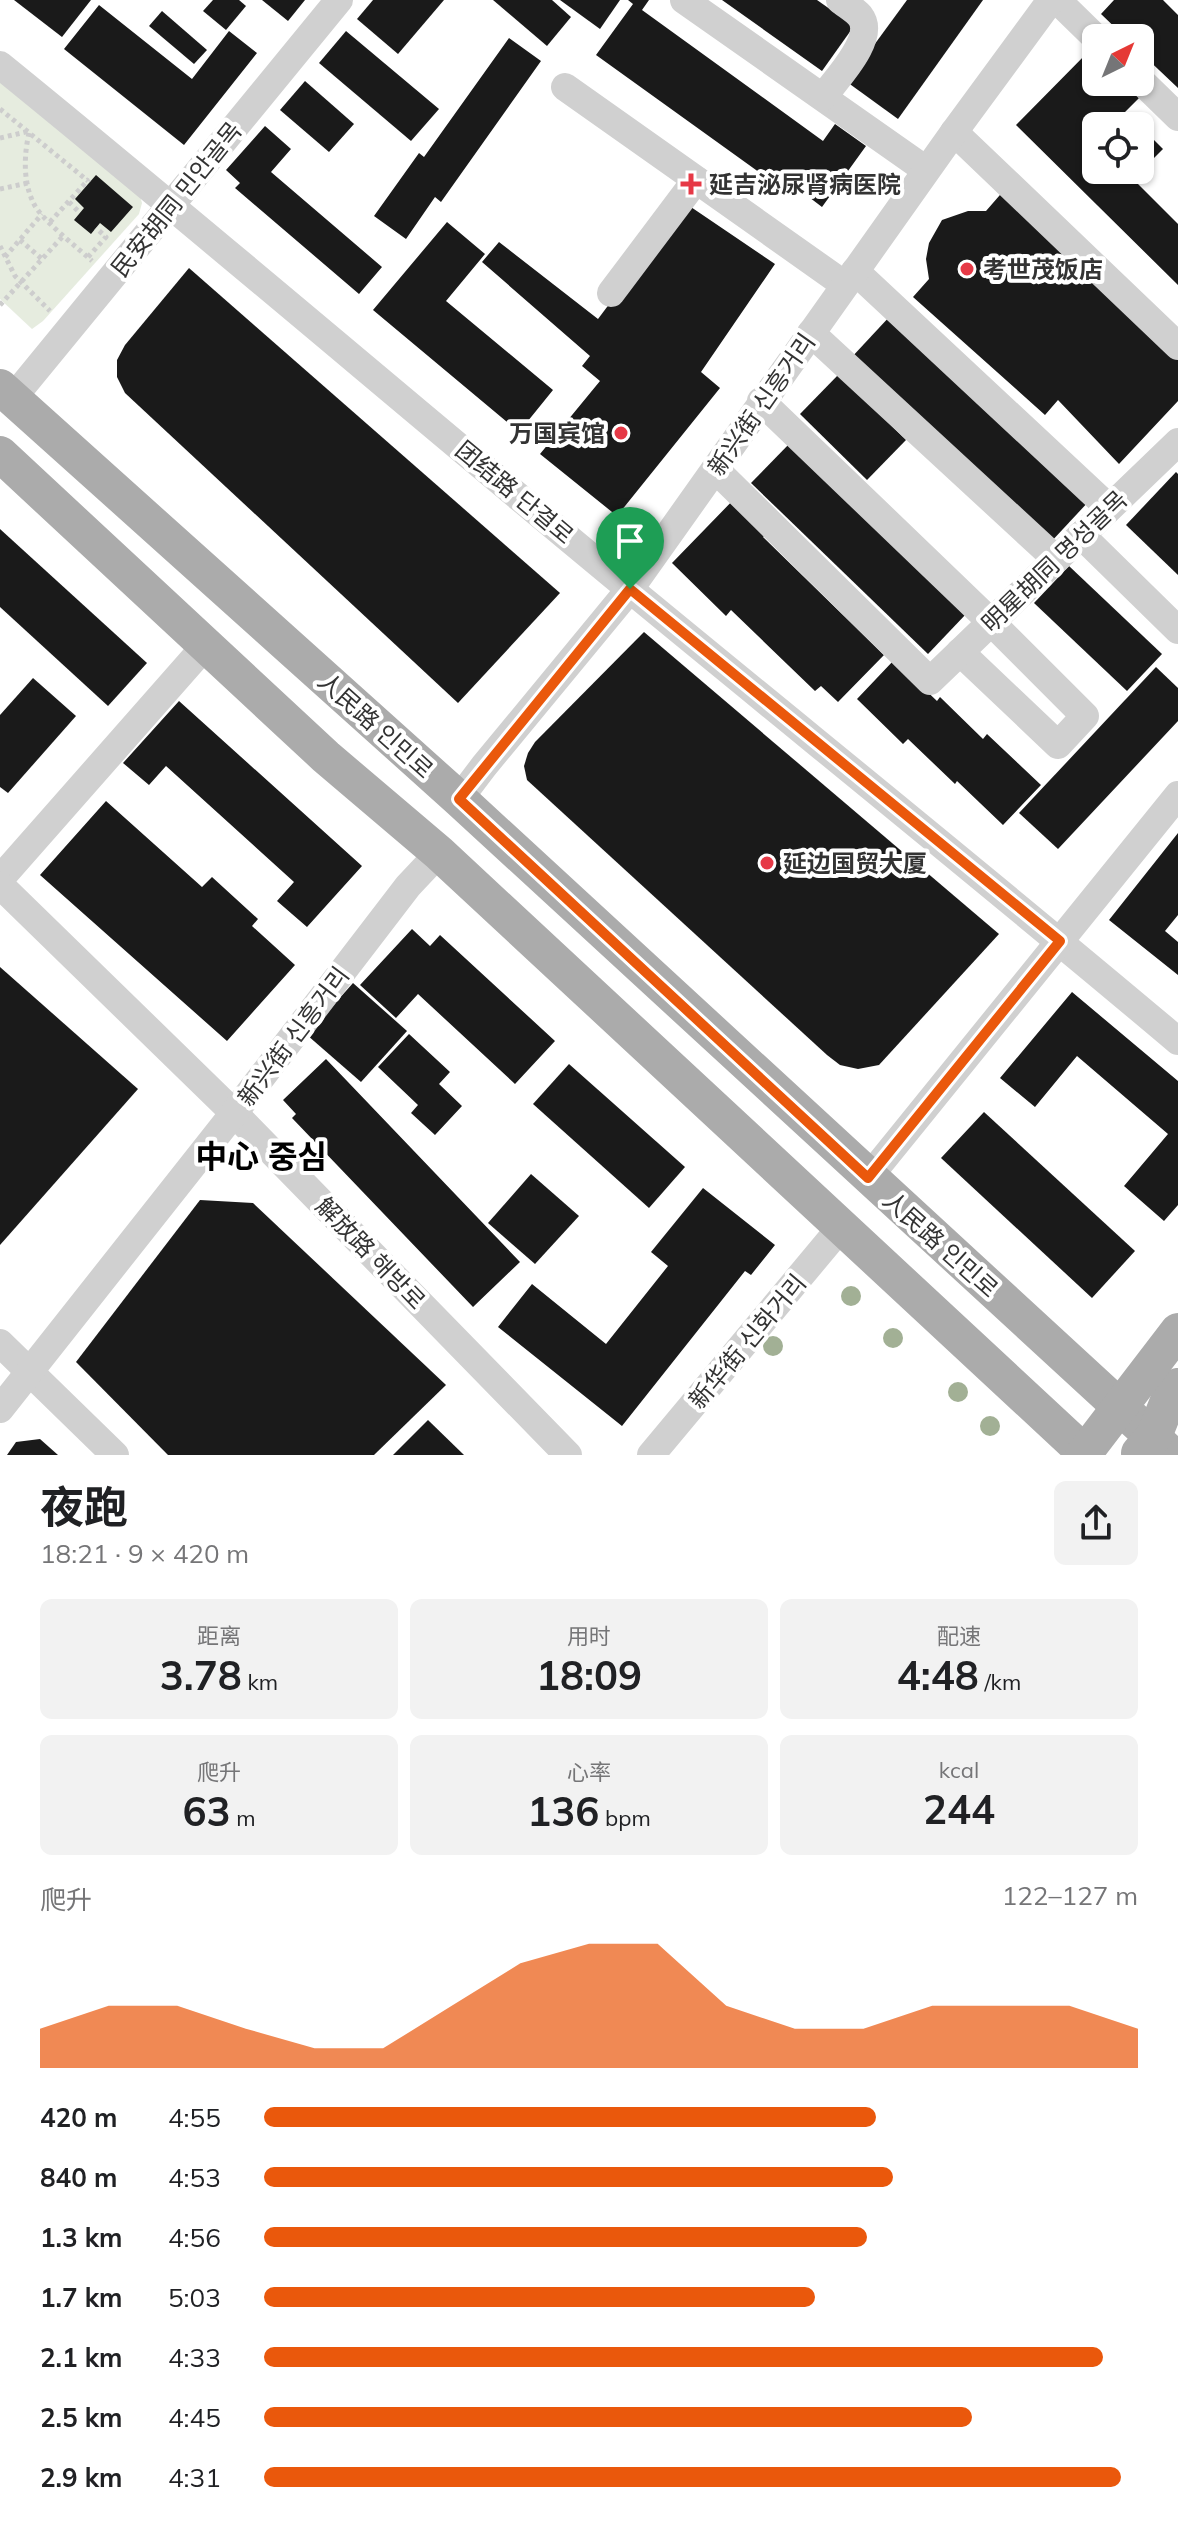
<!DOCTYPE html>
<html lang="zh">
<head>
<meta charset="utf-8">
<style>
	:root { --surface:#fff; --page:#f2f2f2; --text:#202124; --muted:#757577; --accent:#ea580c }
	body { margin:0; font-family:Mulish,"Noto Sans SC","Noto Sans KR",sans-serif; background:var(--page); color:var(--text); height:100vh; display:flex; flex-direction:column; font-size:30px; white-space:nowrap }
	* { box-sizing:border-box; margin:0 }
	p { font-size:26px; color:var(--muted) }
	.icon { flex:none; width:44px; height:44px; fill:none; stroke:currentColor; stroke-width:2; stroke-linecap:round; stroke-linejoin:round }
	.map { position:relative; height:1455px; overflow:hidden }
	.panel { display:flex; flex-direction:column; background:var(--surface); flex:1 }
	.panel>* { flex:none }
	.needle { width:52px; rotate:43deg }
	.tools { position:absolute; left:1082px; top:24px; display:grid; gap:16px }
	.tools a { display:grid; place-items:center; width:72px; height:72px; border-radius:12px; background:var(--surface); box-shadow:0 2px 6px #0004; font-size:40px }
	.pin { position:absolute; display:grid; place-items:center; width:68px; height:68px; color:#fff; margin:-82px -34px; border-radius:50% 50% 50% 0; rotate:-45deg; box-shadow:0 0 8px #0007 }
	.pin .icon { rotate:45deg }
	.round { display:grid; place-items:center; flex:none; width:84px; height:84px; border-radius:12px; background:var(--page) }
	.headline { display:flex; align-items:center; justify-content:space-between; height:136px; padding:0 40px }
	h1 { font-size:44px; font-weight:700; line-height:60px }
	.figures { display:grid; grid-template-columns:repeat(3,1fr); gap:12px; height:136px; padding:8px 40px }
	.figures div { display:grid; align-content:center; border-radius:12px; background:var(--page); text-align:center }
	.figures b { font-size:40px; font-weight:700 }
	.figures small { font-size:22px; font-weight:400 }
	.figures p { font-size:22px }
	.chart { height:224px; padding:16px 40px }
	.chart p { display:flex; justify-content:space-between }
	.chart svg { width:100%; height:144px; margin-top:8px; fill:var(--accent); opacity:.7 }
	ul { padding:0 40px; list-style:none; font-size:26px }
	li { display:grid; grid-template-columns:128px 96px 1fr; align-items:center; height:60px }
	li i { height:20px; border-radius:10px; background:var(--accent) }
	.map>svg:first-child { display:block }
	.green { fill:#e6ecdf }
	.building { fill:#1a1a1a }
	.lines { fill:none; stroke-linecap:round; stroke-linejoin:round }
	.path { stroke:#cdcdcd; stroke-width:5; stroke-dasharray:4 4; stroke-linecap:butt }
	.minor { stroke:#d0d0d0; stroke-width:28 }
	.major { stroke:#ababab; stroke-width:36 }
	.tree { fill:#a2b095 }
	.route-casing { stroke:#fff; stroke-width:16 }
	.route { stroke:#ea580c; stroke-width:10 }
	.poi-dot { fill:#e63946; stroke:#fff; stroke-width:3 }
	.labels { text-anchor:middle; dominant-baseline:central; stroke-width:8; stroke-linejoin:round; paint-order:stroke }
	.poi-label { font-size:24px; font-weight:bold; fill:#333; stroke:#fff; text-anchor:start }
	.street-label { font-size:24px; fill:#333; stroke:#fff }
	.district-label { font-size:32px; font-weight:bold; fill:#000; stroke:#fff }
</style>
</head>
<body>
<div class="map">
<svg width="1178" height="1455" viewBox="0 0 1178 1455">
	<rect width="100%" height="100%" fill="#fff"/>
	<!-- green -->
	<path class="green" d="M0,80L140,196L142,203L139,214L43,321L32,329L0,299Z"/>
	<!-- building -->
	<g class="building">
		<path d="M14,0H91L62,37Z"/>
		<path d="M213,0H239L246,6L226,30L203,11Z"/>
		<path d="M262,0H305L288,21Z"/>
		<path d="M373,0H444L398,54L357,19Z"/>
		<path d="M493,0H552L571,17L547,46Z"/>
		<path d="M560,0H620L600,29Z"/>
		<path d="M628,0H649L642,10L823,141L835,124L866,146L822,207L797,188L792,196L596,55L633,4Z"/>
		<path d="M722,0H817L854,26L822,71Z"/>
		<path d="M907,0H983L898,119L847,82Z"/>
		<path d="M1114,0H1163L1178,15V88L1140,52V38H1126L1101,14Z"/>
		<path d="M99,5L192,79L229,31L257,53L184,145L64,49Z"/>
		<path d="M162,11L207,50L194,64L149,26Z"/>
		<path d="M346,31L439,109L411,141L319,63Z"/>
		<path d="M509,38L541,61L441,202L435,197L406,239L374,216L419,153L424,157Z"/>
		<path d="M1090,50L1096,56V82H1123L1139,98L1125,112L1140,126H1096V170H1140V126L1163,149L1133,179L1178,224V285L1016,125Z"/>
		<path d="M305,81L354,124L329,152L280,110Z"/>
		<path d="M265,126L291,149L271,172L382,267L359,294L235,188L240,183L226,170Z"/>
		<path d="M96,175L133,207L111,232L100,223L91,234L74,220L84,208L75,199Z"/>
		<path d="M1006,188L1178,354V401L1119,464L1058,400L1045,415L913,297L929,279L926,259L929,243L942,220L968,211H986Z"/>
		<path d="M685,203L775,264L701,372L720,388L617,516L540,454L600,381L582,366L590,356L482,262L499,242L598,319Z"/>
		<path d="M447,222L485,254L446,301L553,390L519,432L373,310Z"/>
		<path d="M189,268L560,593L458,703L125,393L117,377V360L125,345Z"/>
		<path d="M891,315L1090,500L1050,543L851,358Z"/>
		<path d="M839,374L906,440L867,480L800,414Z"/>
		<path d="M790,443L967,613L928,654L751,483Z"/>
		<path d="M1176,472L1178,474V575L1126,525Z"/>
		<path d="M739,494L773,527L763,537L884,655L838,702L821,686L815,691L731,610L726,616L672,563Z"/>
		<path d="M0,529L147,663L108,706L0,607Z"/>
		<path d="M1069,566L1162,654L1127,691L1034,603Z"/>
		<path d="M644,632L999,934L879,1065L858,1069L840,1065L827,1055L527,780L524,766L528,753L535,742Z"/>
		<path d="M894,660L937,701L940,697L983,739L987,734L1041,785L1003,825L957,781L955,784L908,739L903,744L857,699Z"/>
		<path d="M1156,667L1178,688V721L1058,849L1019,813Z"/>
		<path d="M33,678L76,716L8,793L0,787V715Z"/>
		<path d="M179,701L362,866L307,927L277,901L294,882L166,766L149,785L123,763Z"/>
		<path d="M106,801L202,887L212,877L258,919L252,926L295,965L227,1041L40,875Z"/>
		<path d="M1178,833V915L1165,931L1178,942V975L1109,920Z"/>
		<path d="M412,929L430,946L440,935L555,1041L515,1084L418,994L396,1018L360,985Z"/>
		<path d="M0,967L138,1089L0,1245Z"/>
		<path d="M353,983L407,1031L361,1082L307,1035Z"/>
		<path d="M1072,992L1178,1081V1205L1164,1221L1124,1186L1168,1134L1077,1056L1035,1107L1000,1078Z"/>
		<path d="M409,1034L450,1072L439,1084L462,1106L435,1135L411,1113L418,1105L378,1067Z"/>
		<path d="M326,1059L520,1262L473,1307L292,1118L296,1114L283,1100Z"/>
		<path d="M569,1064L685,1167L649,1208L533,1104Z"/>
		<path d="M984,1112L1135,1251L1092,1298L941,1158Z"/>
		<path d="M531,1174L579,1216L535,1264L488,1223Z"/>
		<path d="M703,1188L775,1245L751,1275L745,1271L622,1426L498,1327L532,1284L606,1344L668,1266L651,1252Z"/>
		<path d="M200,1200L253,1203L446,1385L374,1455H168L76,1362Z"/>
		<path d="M428,1420L464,1455H393Z"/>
		<path d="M40,1439L58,1455H7L16,1442Z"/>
	</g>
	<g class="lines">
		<!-- path -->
		<g class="path">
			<path d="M0,109L88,181"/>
			<path d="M29,133C24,155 23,181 33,202C40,219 77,247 92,261"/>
			<path d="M0,138L30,131"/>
			<path d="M0,189L28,183"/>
			<path d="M69,202L80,213"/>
			<path d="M50,222L89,179"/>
			<path d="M20,240L42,259"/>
			<path d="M0,246L15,276L50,311"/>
			<path d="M5,257L42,214"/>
			<path d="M88,257L106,237L96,228"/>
			<path d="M0,305L64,235"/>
		</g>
		<!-- minor -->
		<g class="minor">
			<path d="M684,0L926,170"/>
			<path d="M1057,0L1096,38"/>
			<path d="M0,65C213,238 421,417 632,591C814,741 998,889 1178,1041"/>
			<path d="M1140,80L1178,117"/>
			<path d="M565,87L845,285"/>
			<path d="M823,97C836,79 877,38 860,16C855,10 846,5 840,0"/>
			<path d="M954,132L1178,346"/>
			<path d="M855,271L1109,508"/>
			<path d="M611,293L696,180"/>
			<path d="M811,333L1056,559"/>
			<path d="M12,399L339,0"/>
			<path d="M761,401L991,622L1085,716L1058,745L960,652"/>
			<path d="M715,469L930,681L1178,442"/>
			<path d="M1081,535L1178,630"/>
			<path d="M459,799L484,766L630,589L954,132L1051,0"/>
			<path d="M0,879L206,645"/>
			<path d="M0,885L234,1113L568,1455"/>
			<path d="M868,1178L1178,795"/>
			<path d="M0,1343L115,1455"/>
			<path d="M0,1409L234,1113L408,886L439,853"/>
			<path d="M651,1455L842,1226"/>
		</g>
		<!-- major -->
		<g class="major">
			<path d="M0,387L459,799L1172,1455"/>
			<path d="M0,454L326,757L439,853L1087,1455"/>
			<path d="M1139,1453L1154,1436L1170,1396L1178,1386"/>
			<path d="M1083,1455L1178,1331"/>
		</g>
	</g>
	<!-- trees -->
	<g class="tree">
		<circle cx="851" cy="1296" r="10"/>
		<circle cx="893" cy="1338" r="10"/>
		<circle cx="773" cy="1346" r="10"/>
		<circle cx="958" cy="1392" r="10"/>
		<circle cx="990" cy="1426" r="10"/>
	</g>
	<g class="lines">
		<defs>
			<path id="route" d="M630,589L1060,941L868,1178L459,799Z"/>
		</defs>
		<!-- route casing -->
		<use href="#route" class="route-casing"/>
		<!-- route -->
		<use href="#route" class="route"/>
	</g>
	<!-- markers -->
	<g class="poi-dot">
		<path d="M687 172h8v8h8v8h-8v8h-8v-8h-8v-8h8z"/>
		<circle cx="967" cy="269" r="8"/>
		<circle cx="621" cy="433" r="8"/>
		<circle cx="767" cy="863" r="8"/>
	</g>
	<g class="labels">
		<!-- poi labels -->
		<g class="poi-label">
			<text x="709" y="184">延吉泌尿肾病医院</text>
			<text x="983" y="269">考世茂饭店</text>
			<text x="605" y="433" text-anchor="end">万国宾馆</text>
			<text x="783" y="863">延边国贸大厦</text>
		</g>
		<!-- street labels -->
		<g class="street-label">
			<text transform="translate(176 199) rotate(-51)">民安胡同 민안골목</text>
			<text transform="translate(761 404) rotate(-55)">新兴街 신흥거리</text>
			<text transform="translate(515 492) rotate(40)">团结路 단결로</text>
			<text transform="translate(1054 561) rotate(-44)">明星胡同 명성골목</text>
			<text transform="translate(376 725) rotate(42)">人民路 인민로</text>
			<text transform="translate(293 1036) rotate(-53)">新兴街 신흥거리</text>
			<text transform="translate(941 1244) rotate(42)">人民路 인민로</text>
			<text transform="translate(371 1253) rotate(46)">解放路 해방로</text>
			<text transform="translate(747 1341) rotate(-50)">新华街 신화거리</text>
		</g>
		<!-- district labels -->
		<g class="district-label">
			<text x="261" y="1156">中心 중심</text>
		</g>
	</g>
</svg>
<div class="tools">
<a><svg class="needle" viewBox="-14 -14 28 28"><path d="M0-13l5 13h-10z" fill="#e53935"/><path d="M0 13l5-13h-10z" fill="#757577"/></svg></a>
<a><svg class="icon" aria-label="locate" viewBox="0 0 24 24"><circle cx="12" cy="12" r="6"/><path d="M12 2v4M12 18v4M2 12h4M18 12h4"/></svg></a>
</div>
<div class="pin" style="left:630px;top:589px;background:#1e9e55"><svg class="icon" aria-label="arrive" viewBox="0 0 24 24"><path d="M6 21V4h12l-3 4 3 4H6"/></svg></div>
</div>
<section class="panel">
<div class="headline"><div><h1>夜跑</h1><p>18:21 · 9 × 420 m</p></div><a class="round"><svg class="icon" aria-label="share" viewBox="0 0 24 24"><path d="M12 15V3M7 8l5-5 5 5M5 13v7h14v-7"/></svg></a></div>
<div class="figures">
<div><p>距离</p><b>3.78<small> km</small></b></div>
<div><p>用时</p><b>18:09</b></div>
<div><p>配速</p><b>4:48<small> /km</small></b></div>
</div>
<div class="figures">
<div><p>爬升</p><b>63<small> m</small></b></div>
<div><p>心率</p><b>136<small> bpm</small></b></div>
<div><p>kcal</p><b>244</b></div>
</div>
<div class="chart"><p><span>爬升</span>122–127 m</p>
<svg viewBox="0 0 160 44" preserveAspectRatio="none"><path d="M0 44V32L10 25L20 25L30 32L40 38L50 38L60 25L70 12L80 6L90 6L100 25L110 32L120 32L130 25L140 25L150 25L160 32V44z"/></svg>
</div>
<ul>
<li><b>420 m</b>4:55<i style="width:70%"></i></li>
<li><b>840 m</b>4:53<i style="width:72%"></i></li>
<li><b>1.3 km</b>4:56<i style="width:69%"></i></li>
<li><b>1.7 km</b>5:03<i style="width:63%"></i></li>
<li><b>2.1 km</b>4:33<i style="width:96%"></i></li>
<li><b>2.5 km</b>4:45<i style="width:81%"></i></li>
<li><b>2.9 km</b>4:31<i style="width:98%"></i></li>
</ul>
</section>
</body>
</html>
